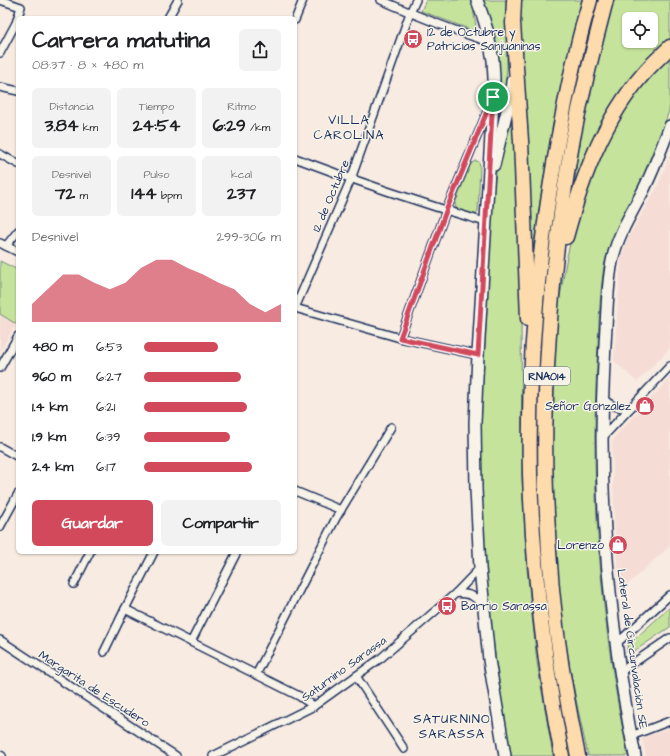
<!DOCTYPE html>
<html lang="es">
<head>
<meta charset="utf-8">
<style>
	:root { --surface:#fff; --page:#f2f2f2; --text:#202124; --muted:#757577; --accent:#d1495b }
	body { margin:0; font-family:"Architects Daughter",sans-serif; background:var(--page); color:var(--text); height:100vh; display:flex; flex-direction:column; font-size:15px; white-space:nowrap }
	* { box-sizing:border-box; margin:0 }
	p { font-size:13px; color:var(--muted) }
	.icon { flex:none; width:22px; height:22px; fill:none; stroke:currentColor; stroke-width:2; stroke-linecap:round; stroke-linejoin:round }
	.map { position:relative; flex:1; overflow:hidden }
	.sheet { position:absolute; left:16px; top:16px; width:281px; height:538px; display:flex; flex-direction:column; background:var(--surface); border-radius:6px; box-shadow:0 1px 3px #0004 }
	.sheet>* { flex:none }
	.tools { position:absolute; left:622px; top:12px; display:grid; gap:8px }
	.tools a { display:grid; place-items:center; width:36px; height:36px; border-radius:6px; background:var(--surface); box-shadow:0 1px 3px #0004; font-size:20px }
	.pin { position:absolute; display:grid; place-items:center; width:34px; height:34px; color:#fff; margin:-17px; border:2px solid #fff; border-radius:50%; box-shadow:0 1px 4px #0007 }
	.round { display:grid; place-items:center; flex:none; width:42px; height:42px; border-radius:6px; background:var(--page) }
	.overview { display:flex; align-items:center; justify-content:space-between; height:68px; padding:0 16px }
	h1 { font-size:22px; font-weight:700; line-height:30px }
	.stats { display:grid; grid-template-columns:repeat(3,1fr); gap:6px; height:68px; padding:4px 16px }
	.stats div { display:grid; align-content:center; border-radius:6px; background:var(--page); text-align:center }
	.stats b { font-size:17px; font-weight:700 }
	.stats small { font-size:11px; font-weight:400 }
	.stats p { font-size:11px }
	.chart { height:112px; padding:8px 16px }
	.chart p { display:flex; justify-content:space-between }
	.chart svg { width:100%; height:72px; margin-top:4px; fill:var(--accent); opacity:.7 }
	.button { display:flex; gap:8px; margin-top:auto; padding:8px 16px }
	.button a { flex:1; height:46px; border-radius:6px; background:var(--accent); color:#fff; font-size:16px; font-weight:700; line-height:46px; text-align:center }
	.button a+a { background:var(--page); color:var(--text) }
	ul { padding:0 16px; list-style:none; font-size:13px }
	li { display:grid; grid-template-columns:64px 48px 1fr; align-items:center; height:30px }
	li i { height:10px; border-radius:5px; background:var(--accent) }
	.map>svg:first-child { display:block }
	.built { fill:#f5ddd6 }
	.green { fill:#c5e39b; stroke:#70897c; fill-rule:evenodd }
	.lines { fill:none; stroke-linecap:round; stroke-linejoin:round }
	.street-casing { stroke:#1b2f5e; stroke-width:10 }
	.secondary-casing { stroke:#1b2f5e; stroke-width:14 }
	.highway-casing { stroke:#1b2f5e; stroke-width:17 }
	.street { stroke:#f7f3e8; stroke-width:7 }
	.secondary { stroke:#f7f3e8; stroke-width:11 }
	.highway { stroke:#fedbac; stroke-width:14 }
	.route-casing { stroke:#fff; stroke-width:8 }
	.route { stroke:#d1495b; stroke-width:5 }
	.labels { text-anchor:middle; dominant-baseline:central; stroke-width:3; stroke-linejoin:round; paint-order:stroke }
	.shield { fill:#f7f3e8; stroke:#5d6a87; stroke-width:1 }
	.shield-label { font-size:11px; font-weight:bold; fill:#1b2f5e }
	.poi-label { font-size:12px; fill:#1b2f5e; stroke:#f7f3e8; text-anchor:start }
	.street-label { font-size:12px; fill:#1b2f5e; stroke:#f7f3e8 }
	.neighbourhood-label { font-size:13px; letter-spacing:1px; fill:#1b2f5e; stroke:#f7f3e8 }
</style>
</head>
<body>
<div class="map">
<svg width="670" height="756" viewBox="0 0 670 756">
	<rect width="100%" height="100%" fill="#f8ebe1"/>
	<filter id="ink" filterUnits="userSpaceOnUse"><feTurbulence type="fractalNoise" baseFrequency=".025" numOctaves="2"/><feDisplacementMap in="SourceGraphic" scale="8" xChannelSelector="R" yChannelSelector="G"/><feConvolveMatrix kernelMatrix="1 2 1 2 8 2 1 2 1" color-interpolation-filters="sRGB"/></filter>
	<g filter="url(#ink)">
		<!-- built -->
		<g class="built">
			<path d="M670,155V348L637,382L614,361L621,259L627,240L644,209L656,190Z"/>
			<path d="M0,314L16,324L0,352Z"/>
			<path d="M670,378V546L619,592L614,516L612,443L615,436Z"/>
			<path d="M670,728V756H646L642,738Z"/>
		</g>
		<!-- green -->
		<g class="green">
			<path d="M426,0H470L472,3L477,32L421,11Z"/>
			<path d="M481,0H506V31L507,46V68L504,101L496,135Z"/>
			<path d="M520,0H582C558,89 541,180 531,271L522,74L520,21Z"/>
			<path d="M613,0H670V40L648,63L574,188C580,124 597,62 613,0ZM629,19H651V41H629Z"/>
			<path d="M670,57C670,69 670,81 670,93C670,98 670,105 669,111C666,121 661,131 657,141C651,156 645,172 638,187C625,213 610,237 604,266C599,298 599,331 597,363C590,494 601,627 628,756H588L576,700L567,651L563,627L558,576L554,506L552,456L555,359L558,309L567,256L578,212L609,133L636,94Z"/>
			<path d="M513,105L521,312L522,478L527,569L537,662L553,756H511C493,657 481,556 481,455C481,412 483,369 486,326C489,279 488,232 494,185C498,158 506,131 513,105Z"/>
			<path d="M475,161H477L479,162L480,166L478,211L476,214L474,215L460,212L456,208L455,204L470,166L472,163Z"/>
			<path d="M0,261L18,270V320L16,324L0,314Z"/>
			<path d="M670,607V627L630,654L627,652V648L628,645Z"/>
		</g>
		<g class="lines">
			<defs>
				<g id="street">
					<path d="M0,0L21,7L16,23L0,53"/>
					<path d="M381,0C417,16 452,30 489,42"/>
					<path d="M416,0L410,13L351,179L295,308L400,338L478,355"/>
					<path d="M168,18L178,0"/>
					<path d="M295,20L303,0"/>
					<path d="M0,87L18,91"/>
					<path d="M0,154L18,164"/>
					<path d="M295,158C358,182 421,203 485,222"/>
					<path d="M0,243L18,252"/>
					<path d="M6,246L18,231"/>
					<path d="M400,338L446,211L490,105"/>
					<path d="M0,368L18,336"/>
					<path d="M603,398C610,406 619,409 630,408"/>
					<path d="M602,438L670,366"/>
					<path d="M0,447L18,457"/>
					<path d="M295,491L341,510"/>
					<path d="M0,527L18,494"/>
					<path d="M74,584L90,552"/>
					<path d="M456,593C472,594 473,595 483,606"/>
					<path d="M125,609L299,696L314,706"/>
					<path d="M0,640L176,756"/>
					<path d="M191,642L237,552"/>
					<path d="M616,644L670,595"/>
					<path d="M104,652L125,609L154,552"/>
					<path d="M620,672L670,638"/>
					<path d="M256,675L336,518L391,427"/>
					<path d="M356,676L404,749"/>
					<path d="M631,736L670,721"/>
					<path d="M0,755L2,756"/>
					<path d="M213,756L314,706L381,658L456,593L480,568"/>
				</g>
				<g id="secondary">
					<path d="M477,0L484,20L487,30L493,60L494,78L492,119L478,355L475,423L476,489L480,568L489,660L505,756"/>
					<path d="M494,165L511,94L512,81"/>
					<path d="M635,756C609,627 597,495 604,363C605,345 606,326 607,308C608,291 609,273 613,257C619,232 633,211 644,189C654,169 662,147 670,126"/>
				</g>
				<g id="highway">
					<path d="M514,0L513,23L521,141L528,319"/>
					<path d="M566,237C582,178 603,120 644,73C652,64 661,56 670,47"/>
					<path d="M562,756C544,663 533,569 530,474C528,381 535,287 549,195C559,130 571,64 590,0"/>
					<path d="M578,756C572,727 567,698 562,669C554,618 549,565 547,513C544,464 545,415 547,367C551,290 559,214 573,138C582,92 594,46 606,0"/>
				</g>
			</defs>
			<!-- street casing -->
			<use href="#street" class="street-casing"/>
			<!-- secondary casing -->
			<use href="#secondary" class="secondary-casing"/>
			<!-- highway casing -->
			<use href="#highway" class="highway-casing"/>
			<!-- street -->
			<use href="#street" class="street"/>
			<!-- secondary -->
			<use href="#secondary" class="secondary"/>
			<!-- highway -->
			<use href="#highway" class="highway"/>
		</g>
	</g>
	<g class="lines" filter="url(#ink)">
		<defs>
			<path id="route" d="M493,97L478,355L400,338L446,211Z"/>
		</defs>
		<!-- route casing -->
		<use href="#route" class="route-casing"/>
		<!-- route -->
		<use href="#route" class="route"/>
	</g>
	<!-- icons -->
	<defs>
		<symbol id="bus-disc" viewBox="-11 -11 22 22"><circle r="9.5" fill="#d1495b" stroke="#f7f3e8"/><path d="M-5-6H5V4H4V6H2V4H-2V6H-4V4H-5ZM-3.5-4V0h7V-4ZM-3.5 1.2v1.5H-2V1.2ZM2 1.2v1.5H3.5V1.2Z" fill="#fff"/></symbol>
		<symbol id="shop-disc" viewBox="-11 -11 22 22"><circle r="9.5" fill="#d1495b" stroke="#f7f3e8"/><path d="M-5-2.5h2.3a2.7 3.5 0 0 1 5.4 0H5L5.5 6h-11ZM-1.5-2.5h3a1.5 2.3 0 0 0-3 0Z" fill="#fff"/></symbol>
	</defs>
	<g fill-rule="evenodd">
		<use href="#bus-disc" x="402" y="28" width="22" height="22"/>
		<use href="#shop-disc" x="634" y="395" width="22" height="22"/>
		<use href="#shop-disc" x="607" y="534" width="22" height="22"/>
		<use href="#bus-disc" x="436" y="595" width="22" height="22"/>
	</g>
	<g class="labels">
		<!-- shield labels -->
		<rect class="shield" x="524" y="367" width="46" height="18" rx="3"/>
		<g class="shield-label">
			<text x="547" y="376">RNA014</text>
		</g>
		<!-- poi labels -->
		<g class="poi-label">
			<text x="427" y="32">12 de Octubre y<tspan x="427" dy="14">Patricias Sanjuaninas</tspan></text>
			<text x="631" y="406" text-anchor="end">Señor Gonzalez</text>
			<text x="604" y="545" text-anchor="end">Lorenzo</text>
			<text x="461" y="606">Barrio Sarassa</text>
		</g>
		<!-- street labels -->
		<g class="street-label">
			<text transform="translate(331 196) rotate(-67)">12 de Octubre</text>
			<text transform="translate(632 649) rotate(82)">Lateral de Circunvalación SE</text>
			<text transform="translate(344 669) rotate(-36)">Saturnino Sarassa</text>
			<text transform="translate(94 689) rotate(33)">Margarita de Escudero</text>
		</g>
		<!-- neighbourhood labels -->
		<g class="neighbourhood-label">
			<text x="349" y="120">VILLA<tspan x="349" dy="15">CAROLINA</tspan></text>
			<text x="452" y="719">SATURNINO<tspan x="452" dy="15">SARASSA</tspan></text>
		</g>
	</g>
</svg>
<div class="tools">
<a><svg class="icon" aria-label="locate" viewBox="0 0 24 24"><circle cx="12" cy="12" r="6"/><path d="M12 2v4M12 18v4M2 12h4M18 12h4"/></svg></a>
</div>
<div class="pin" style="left:493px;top:97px;background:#1e9e55"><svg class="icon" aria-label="arrive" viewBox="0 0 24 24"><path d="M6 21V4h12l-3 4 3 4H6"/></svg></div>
<section class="sheet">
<div class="overview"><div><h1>Carrera matutina</h1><p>08:37 · 8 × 480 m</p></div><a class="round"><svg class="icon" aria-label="share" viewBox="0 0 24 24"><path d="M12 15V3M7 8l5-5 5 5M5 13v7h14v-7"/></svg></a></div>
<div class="stats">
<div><p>Distancia</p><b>3.84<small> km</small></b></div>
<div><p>Tiempo</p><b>24:54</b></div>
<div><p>Ritmo</p><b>6:29<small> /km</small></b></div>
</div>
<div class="stats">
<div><p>Desnivel</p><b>72<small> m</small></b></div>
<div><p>Pulso</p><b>144<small> bpm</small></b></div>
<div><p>kcal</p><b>237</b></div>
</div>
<div class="chart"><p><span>Desnivel</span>299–306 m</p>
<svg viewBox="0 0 160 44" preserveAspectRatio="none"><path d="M0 44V33L10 24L20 15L30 15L40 20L50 24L60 20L70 11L80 6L90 6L100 11L110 15L120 20L130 24L140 33L150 38L160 33V44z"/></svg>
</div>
<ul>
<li><b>480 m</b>6:53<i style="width:54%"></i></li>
<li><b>960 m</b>6:27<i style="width:71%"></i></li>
<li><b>1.4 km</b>6:21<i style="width:75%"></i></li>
<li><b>1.9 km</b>6:39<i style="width:63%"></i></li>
<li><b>2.4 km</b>6:17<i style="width:79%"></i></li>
</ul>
<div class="button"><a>Guardar</a><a>Compartir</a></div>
</section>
</div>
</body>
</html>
